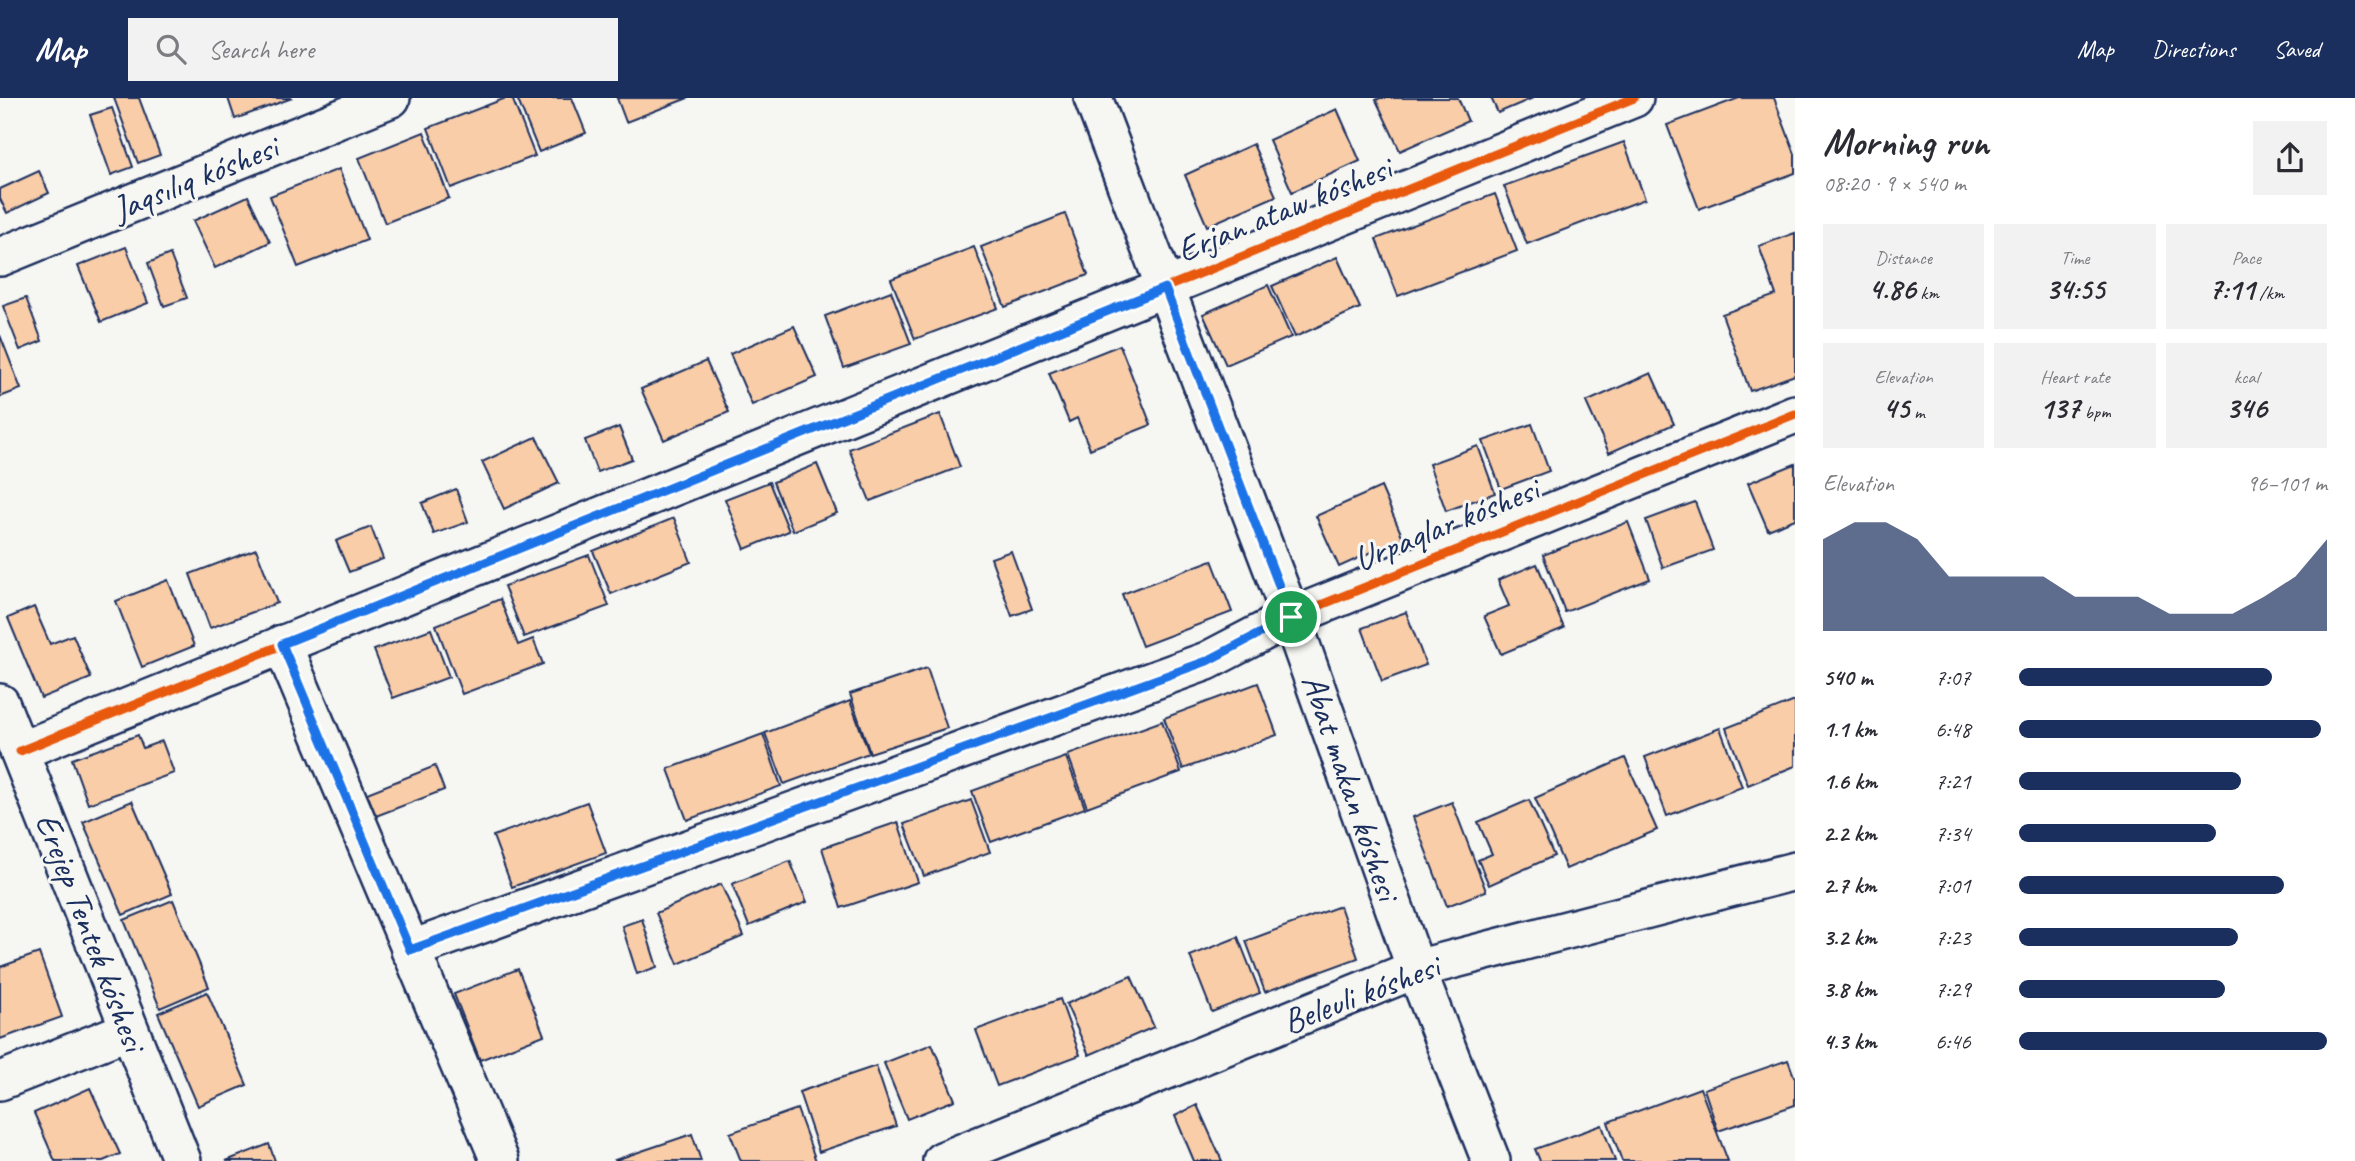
<!DOCTYPE html>
<html lang="en">
<head>
<meta charset="utf-8">
<style>
	:root { --surface:#fff; --page:#f2f2f3; --text:#2b2b33; --muted:#7c7c81; --accent:#1b2f5e }
	body { margin:0; font-family:Caveat,sans-serif; background:var(--page); color:var(--text); height:100vh; display:flex; flex-direction:column; font-size:26px; white-space:nowrap }
	* { box-sizing:border-box; margin:0 }
	p { font-size:23px; color:var(--muted) }
	.icon { flex:none; width:38px; height:38px; fill:none; stroke:currentColor; stroke-width:2; stroke-linecap:round; stroke-linejoin:round }
	.map { position:relative; flex:1; overflow:hidden }
	.sheet { display:flex; flex-direction:column; background:var(--surface); width:560px }
	.sheet>* { flex:none }
	.pin { position:absolute; display:grid; place-items:center; width:60px; height:60px; color:#fff; margin:-30px; border:4px solid #fff; border-radius:50%; box-shadow:0 2px 7px #0007 }
	.round { display:grid; place-items:center; flex:none; width:74px; height:74px; border-radius:0px; background:var(--page) }
	.overview { display:flex; align-items:center; justify-content:space-between; height:119px; padding:0 28px }
	h1 { font-size:38px; font-weight:700; line-height:52px }
	.stats { display:grid; grid-template-columns:repeat(3,1fr); gap:10px; height:119px; padding:7px 28px }
	.stats div { display:grid; align-content:center; border-radius:0px; background:var(--page); text-align:center }
	.stats b { font-size:30px; font-weight:700 }
	.stats small { font-size:19px; font-weight:400 }
	.stats p { font-size:19px }
	.chart { height:196px; padding:14px 28px }
	.chart p { display:flex; justify-content:space-between }
	.chart svg { width:100%; height:126px; margin-top:7px; fill:var(--accent); opacity:.7 }
	ul { padding:0 28px; list-style:none; font-size:23px }
	li { display:grid; grid-template-columns:112px 84px 1fr; align-items:center; height:52px }
	li i { height:18px; border-radius:9px; background:var(--accent) }
	header { display:flex; align-items:center; gap:42px; box-sizing:border-box; height:98px; padding:0 35px; background:var(--accent); color:#fff }
	header strong { font-size:33px }
	nav { display:flex; gap:38px; margin-inline-start:auto; font-size:24px }
	.search { width:490px; height:63px; background:var(--page); display:flex; align-items:center; gap:18px; box-sizing:border-box; padding:0 24px; border-radius:0px; color:var(--muted); font-size:26px }
	main { display:flex; flex:1; min-height:0 }
	.map>svg:first-child { display:block }
	.building { fill:#f9cda8; stroke:#1b2f5e; stroke-width:2 }
	.lines { fill:none; stroke-linecap:round; stroke-linejoin:round }
	.minor-casing { stroke:#1b2f5e; stroke-width:42 }
	.minor { stroke:#f6f6f2; stroke-width:37 }
	.cycleway-casing { stroke:#f6f6f2; stroke-width:13 }
	.cycleway { stroke:#e8590c; stroke-width:9 }
	.route-casing { stroke:#fff; stroke-width:14 }
	.route { stroke:#1a73e8; stroke-width:9 }
	.labels { text-anchor:middle; dominant-baseline:central; stroke-width:6; stroke-linejoin:round; paint-order:stroke }
	.street-label { font-size:35px; fill:#1b2f5e; stroke:#f6f6f2 }
</style>
</head>
<body>
<header>
<strong>Map</strong>
<div class="search"><svg class="icon" aria-label="search" viewBox="0 0 24 24"><circle cx="10" cy="10" r="6"/><path d="M15 15l6 6"/></svg>Search here</div>
<nav><a>Map</a><a>Directions</a><a>Saved</a></nav>
</header>
<main>
<div class="map">
<svg width="1795" height="1063" viewBox="0 0 1795 1063">
	<rect width="100%" height="100%" fill="#f6f6f2"/>
	<filter id="ink" filterUnits="userSpaceOnUse"><feTurbulence type="fractalNoise" baseFrequency=".0143" numOctaves="2"/><feDisplacementMap in="SourceGraphic" scale="14" xChannelSelector="R" yChannelSelector="G"/><feConvolveMatrix kernelMatrix="1 2 1 2 8 2 1 2 1" color-interpolation-filters="sRGB"/></filter>
	<g filter="url(#ink)">
		<!-- building -->
		<g class="building">
			<path d="M114,0H139L160,57L138,65Z"/>
			<path d="M228,0H292L235,21Z"/>
			<path d="M506,0H512L535,58L451,90L428,30Z"/>
			<path d="M517,0H572L586,35L539,54Z"/>
			<path d="M617,0H688L626,24Z"/>
			<path d="M1380,0H1458L1468,23L1400,53L1376,2Z"/>
			<path d="M1491,0H1533L1498,15Z"/>
			<path d="M1739,0H1774L1795,56V75L1699,111L1667,27Z"/>
			<path d="M112,10L133,69L111,77L90,17Z"/>
			<path d="M1337,11L1360,63L1292,94L1269,42Z"/>
			<path d="M424,34L449,100L385,125L359,60Z"/>
			<path d="M1624,44L1645,101L1527,146L1504,88Z"/>
			<path d="M1253,46L1276,98L1207,128L1185,77Z"/>
			<path d="M339,71L367,142L298,169L270,98Z"/>
			<path d="M39,73L49,95L7,115L0,101V91Z"/>
			<path d="M1495,96L1517,153L1398,198L1376,141Z"/>
			<path d="M248,98L270,144L215,170L193,123Z"/>
			<path d="M1065,116L1088,177L1005,209L981,149Z"/>
			<path d="M1795,135V277L1750,293L1722,216L1776,197L1759,148Z"/>
			<path d="M126,149L148,205L101,224L78,168Z"/>
			<path d="M974,149L998,210L915,241L891,181Z"/>
			<path d="M170,156L187,200L164,208L148,165Z"/>
			<path d="M1337,159L1360,210L1295,239L1272,188Z"/>
			<path d="M1268,187L1291,239L1226,267L1203,216Z"/>
			<path d="M891,193L911,246L844,270L825,218Z"/>
			<path d="M26,200L42,243L20,252L3,208Z"/>
			<path d="M794,228L817,279L752,307L730,256Z"/>
			<path d="M0,237L21,291L0,299Z"/>
			<path d="M1120,247L1151,327L1090,351L1077,320L1069,324L1049,275Z"/>
			<path d="M706,263L729,314L664,342L641,291Z"/>
			<path d="M1651,275L1674,326L1609,355L1586,304Z"/>
			<path d="M940,316L960,369L870,403L849,351Z"/>
			<path d="M1532,326L1549,373L1501,391L1483,343Z"/>
			<path d="M619,329L632,361L597,374L585,342Z"/>
			<path d="M536,339L559,385L504,411L482,364Z"/>
			<path d="M1478,348L1495,395L1446,413L1429,366Z"/>
			<path d="M817,366L837,415L793,433L773,384Z"/>
			<path d="M1795,366V421L1768,432L1748,385Z"/>
			<path d="M769,384L789,433L745,451L725,401Z"/>
			<path d="M1381,389L1403,440L1339,469L1316,418Z"/>
			<path d="M456,391L468,424L434,436L422,405Z"/>
			<path d="M1695,404L1713,452L1663,470L1646,422Z"/>
			<path d="M674,420L691,464L611,496L593,453Z"/>
			<path d="M1628,424L1650,481L1565,514L1543,457Z"/>
			<path d="M371,429L383,461L349,474L336,443Z"/>
			<path d="M256,451L277,505L210,530L190,476Z"/>
			<path d="M1011,453L1032,511L1012,518L991,460Z"/>
			<path d="M589,457L609,508L524,539L504,488Z"/>
			<path d="M1212,462L1232,514L1142,548L1122,496Z"/>
			<path d="M1537,466L1564,530L1501,556L1484,518L1509,508L1498,482Z"/>
			<path d="M168,482L194,548L142,569L116,503Z"/>
			<path d="M500,501L518,547L533,541L543,566L462,596L436,527Z"/>
			<path d="M34,509L50,546L73,537L91,580L41,600L8,520Z"/>
			<path d="M1406,514L1426,567L1382,583L1362,530Z"/>
			<path d="M431,531L449,579L393,600L374,552Z"/>
			<path d="M927,570L947,630L870,655L850,596Z"/>
			<path d="M1258,585L1277,637L1183,671L1164,620Z"/>
			<path d="M850,603L869,655L784,686L765,635Z"/>
			<path d="M1795,603V668L1748,687L1726,630Z"/>
			<path d="M1162,623L1181,674L1087,709L1068,657Z"/>
			<path d="M1720,630L1742,689L1667,718L1645,659Z"/>
			<path d="M763,636L781,688L687,722L668,671Z"/>
			<path d="M138,637L143,650L162,643L174,675L88,706L72,661Z"/>
			<path d="M1066,659L1085,710L991,744L972,693Z"/>
			<path d="M1625,660L1657,732L1566,771L1535,700Z"/>
			<path d="M435,668L444,692L376,718L367,695Z"/>
			<path d="M971,702L990,754L924,778L904,726Z"/>
			<path d="M1529,702L1554,758L1489,787L1478,762L1492,756L1478,724Z"/>
			<path d="M132,703L172,796L123,817L83,724Z"/>
			<path d="M587,704L606,755L512,789L493,738Z"/>
			<path d="M1452,704L1486,793L1447,808L1413,719Z"/>
			<path d="M898,724L918,784L841,810L822,750Z"/>
			<path d="M790,763L807,804L749,828L732,786Z"/>
			<path d="M721,786L744,838L678,866L656,815Z"/>
			<path d="M173,802L209,889L160,910L124,822Z"/>
			<path d="M1340,808L1358,860L1265,894L1246,843Z"/>
			<path d="M642,821L657,869L637,876L622,828Z"/>
			<path d="M1238,839L1260,895L1212,914L1190,858Z"/>
			<path d="M39,855L62,919L0,941V869Z"/>
			<path d="M518,871L544,937L480,962L454,896Z"/>
			<path d="M1131,878L1154,929L1089,957L1066,906Z"/>
			<path d="M207,894L247,987L198,1008L158,915Z"/>
			<path d="M1060,901L1080,957L997,988L976,932Z"/>
			<path d="M932,946L955,1002L907,1021L884,965Z"/>
			<path d="M1788,962L1795,981V1007L1718,1033L1704,991Z"/>
			<path d="M876,968L896,1028L819,1054L799,994Z"/>
			<path d="M90,990L120,1056L103,1063H55L34,1015Z"/>
			<path d="M1700,990L1728,1063H1622L1608,1024Z"/>
			<path d="M1197,1007L1222,1063H1194L1175,1018Z"/>
			<path d="M797,1011L816,1063H741L730,1035Z"/>
			<path d="M1602,1027L1615,1063H1540L1535,1051Z"/>
			<path d="M692,1036L701,1063H616L615,1062Z"/>
			<path d="M269,1046L275,1063H226Z"/>
		</g>
		<g class="lines">
			<defs>
				<g id="minor">
					<path d="M1093,0L1291,519L1416,871L1491,1063"/>
					<path d="M0,159L391,0"/>
					<path d="M282,546L500,1063"/>
					<path d="M0,605L182,1063"/>
					<path d="M20,653L1634,0"/>
					<path d="M410,852L1207,563L1291,519L1795,316"/>
					<path d="M0,983L129,932"/>
					<path d="M942,1063L1416,871L1795,773"/>
				</g>
			</defs>
			<!-- minor casing -->
			<use href="#minor" class="minor-casing"/>
			<!-- minor -->
			<use href="#minor" class="minor"/>
			<defs>
				<g id="cycleway">
					<path d="M20,653L1634,0"/>
					<path d="M410,852L1207,563L1291,519L1795,316"/>
				</g>
			</defs>
			<!-- cycleway casing -->
			<use href="#cycleway" class="cycleway-casing"/>
			<!-- cycleway -->
			<use href="#cycleway" class="cycleway"/>
		</g>
	</g>
	<g class="lines" filter="url(#ink)">
		<defs>
			<path id="route" d="M1165,190L1291,519L1207,563L410,852L282,546Z"/>
		</defs>
		<!-- route casing -->
		<use href="#route" class="route-casing"/>
		<!-- route -->
		<use href="#route" class="route"/>
	</g>
	<g class="labels">
		<!-- street labels -->
		<g class="street-label">
			<text transform="translate(195 80) rotate(-22)">Jaqsılıq kóshesi</text>
			<text transform="translate(1284 111) rotate(-22)">Erjan ataw kóshesi</text>
			<text transform="translate(1446 426) rotate(-22)">Urpaqlar kóshesi</text>
			<text transform="translate(1351 689) rotate(71)">Abat makan kóshesi</text>
			<text transform="translate(91 834) rotate(69)">Erejep Tentek kóshesi</text>
			<text transform="translate(1361 896) rotate(-21)">Beleuli kóshesi</text>
		</g>
	</g>
</svg>
<div class="pin" style="left:1291px;top:519px;background:#1e9e55"><svg class="icon" aria-label="arrive" viewBox="0 0 24 24"><path d="M6 21V4h12l-3 4 3 4H6"/></svg></div>
</div>
<section class="sheet">
<div class="overview"><div><h1>Morning run</h1><p>08:20 · 9 × 540 m</p></div><a class="round"><svg class="icon" aria-label="share" viewBox="0 0 24 24"><path d="M12 15V3M7 8l5-5 5 5M5 13v7h14v-7"/></svg></a></div>
<div class="stats">
<div><p>Distance</p><b>4.86<small> km</small></b></div>
<div><p>Time</p><b>34:55</b></div>
<div><p>Pace</p><b>7:11<small> /km</small></b></div>
</div>
<div class="stats">
<div><p>Elevation</p><b>45<small> m</small></b></div>
<div><p>Heart rate</p><b>137<small> bpm</small></b></div>
<div><p>kcal</p><b>346</b></div>
</div>
<div class="chart"><p><span>Elevation</span>96–101 m</p>
<svg viewBox="0 0 160 44" preserveAspectRatio="none"><path d="M0 44V12L10 6L20 6L30 12L40 25L50 25L60 25L70 25L80 32L90 32L100 32L110 38L120 38L130 38L140 32L150 25L160 12V44z"/></svg>
</div>
<ul>
<li><b>540 m</b>7:07<i style="width:82%"></i></li>
<li><b>1.1 km</b>6:48<i style="width:98%"></i></li>
<li><b>1.6 km</b>7:21<i style="width:72%"></i></li>
<li><b>2.2 km</b>7:34<i style="width:64%"></i></li>
<li><b>2.7 km</b>7:01<i style="width:86%"></i></li>
<li><b>3.2 km</b>7:23<i style="width:71%"></i></li>
<li><b>3.8 km</b>7:29<i style="width:67%"></i></li>
<li><b>4.3 km</b>6:46<i style="width:100%"></i></li>
</ul>
</section>
</main>
</body>
</html>
